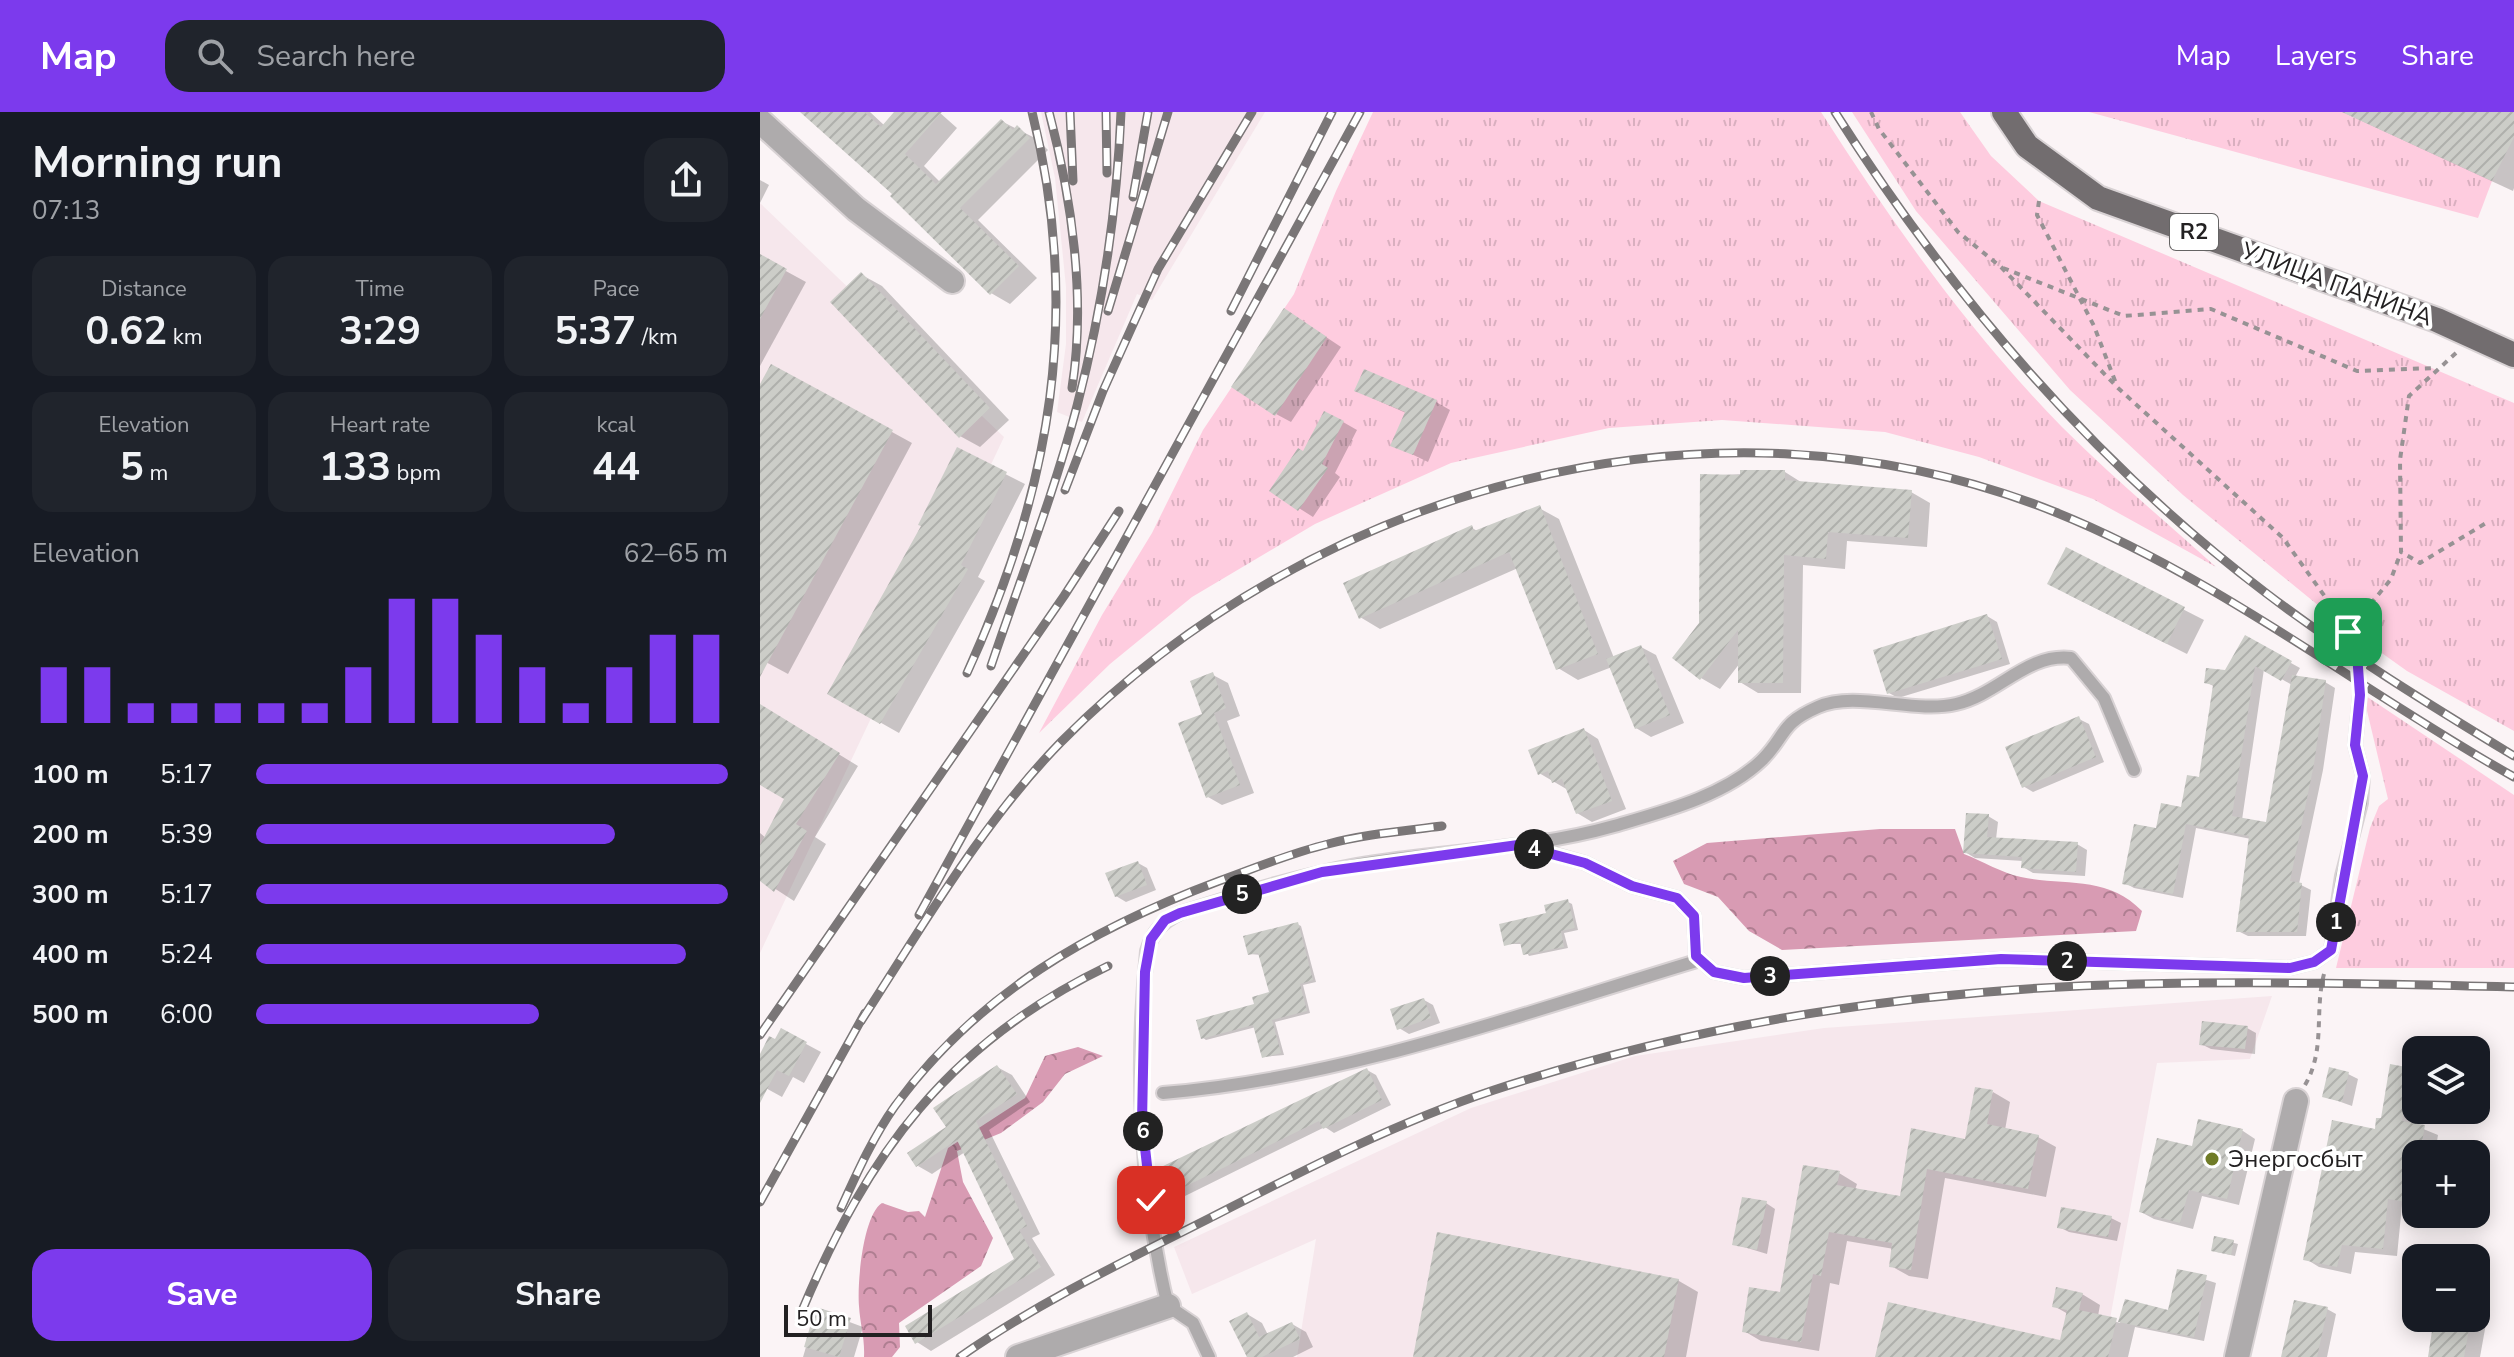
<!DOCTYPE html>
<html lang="en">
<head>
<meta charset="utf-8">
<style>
	:root { --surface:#171b24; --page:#20242c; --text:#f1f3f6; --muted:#9ea1a6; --accent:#7c3aed }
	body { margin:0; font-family:"Nunito Sans",sans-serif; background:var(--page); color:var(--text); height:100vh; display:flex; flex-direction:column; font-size:30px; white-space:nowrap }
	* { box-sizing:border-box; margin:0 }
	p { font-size:26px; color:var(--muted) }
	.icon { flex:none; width:44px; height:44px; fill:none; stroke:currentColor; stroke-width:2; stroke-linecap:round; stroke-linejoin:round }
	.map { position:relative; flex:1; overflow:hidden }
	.sheet { display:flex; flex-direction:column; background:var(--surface); width:760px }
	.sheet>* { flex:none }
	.controls { position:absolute; left:1642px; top:924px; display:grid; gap:16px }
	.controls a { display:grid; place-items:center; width:88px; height:88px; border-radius:16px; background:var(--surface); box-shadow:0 4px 20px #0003; font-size:40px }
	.scale { position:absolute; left:24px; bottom:20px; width:148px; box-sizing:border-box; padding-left:8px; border:4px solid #232122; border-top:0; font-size:22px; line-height:28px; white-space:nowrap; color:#232122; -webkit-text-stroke:6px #fff; paint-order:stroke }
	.pin { position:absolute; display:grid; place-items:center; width:68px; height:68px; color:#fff; margin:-34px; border-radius:16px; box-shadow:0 4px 12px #0006 }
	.km { position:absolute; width:40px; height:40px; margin:-20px; border-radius:50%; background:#222; color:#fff; font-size:22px; line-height:40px; text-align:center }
	.round { display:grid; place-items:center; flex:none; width:84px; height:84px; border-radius:24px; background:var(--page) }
	.overview { display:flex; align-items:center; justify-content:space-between; height:136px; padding:0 32px }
	h1 { font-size:44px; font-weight:700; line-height:60px }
	.figures { display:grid; grid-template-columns:repeat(3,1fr); gap:12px; height:136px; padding:8px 32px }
	.figures div { display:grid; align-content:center; border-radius:20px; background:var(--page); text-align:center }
	.figures b { font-size:40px; font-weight:700 }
	.figures small { font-size:22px; font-weight:400 }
	.figures p { font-size:22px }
	.chart { height:224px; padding:16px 32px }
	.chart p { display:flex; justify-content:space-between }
	.chart svg { width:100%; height:144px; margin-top:8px; stroke:var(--accent); stroke-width:6 }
	.cta { display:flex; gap:16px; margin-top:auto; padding:16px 32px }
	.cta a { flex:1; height:92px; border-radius:24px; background:var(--accent); color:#fff; font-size:32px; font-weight:700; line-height:92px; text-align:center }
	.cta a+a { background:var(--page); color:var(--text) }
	ul { padding:0 32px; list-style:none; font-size:26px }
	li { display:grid; grid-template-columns:128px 96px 1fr; align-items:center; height:60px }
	li i { height:20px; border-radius:10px; background:var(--accent) }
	header { display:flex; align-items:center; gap:48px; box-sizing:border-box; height:112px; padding:0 40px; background:var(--accent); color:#fff }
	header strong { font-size:38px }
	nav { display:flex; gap:44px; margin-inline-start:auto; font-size:28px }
	.search { width:560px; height:72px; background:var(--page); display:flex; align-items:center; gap:20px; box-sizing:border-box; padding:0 28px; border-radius:24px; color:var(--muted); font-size:30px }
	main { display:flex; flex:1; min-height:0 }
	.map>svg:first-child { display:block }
	.built { fill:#f6e7ec }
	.grass { fill:url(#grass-tufts) }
	.forest { fill:url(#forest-crowns) }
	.shadow { fill:#0003; fill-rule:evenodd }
	.building { fill:url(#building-hatch) }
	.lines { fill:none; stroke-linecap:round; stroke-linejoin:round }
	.lane-casing { stroke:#d8d2d4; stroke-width:16 }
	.street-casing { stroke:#d8d2d4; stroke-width:28 }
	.primary-casing { stroke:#d8d2d4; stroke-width:28 }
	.path { stroke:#979294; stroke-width:4; stroke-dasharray:6 6; stroke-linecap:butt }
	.lane { stroke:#aeabac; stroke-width:12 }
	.street { stroke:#aeabac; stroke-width:24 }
	.primary { stroke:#726d6f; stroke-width:24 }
	.rail-casing { stroke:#7a7677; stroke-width:9 }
	.rail { stroke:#fff; stroke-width:6; stroke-dasharray:18; stroke-linecap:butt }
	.route-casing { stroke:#fff; stroke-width:16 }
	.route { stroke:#7c3aed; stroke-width:10 }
	.poi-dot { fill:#6f7b27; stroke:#fff; stroke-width:3 }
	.labels { text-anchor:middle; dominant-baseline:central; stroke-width:8; stroke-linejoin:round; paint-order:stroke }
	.shield { fill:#fff; stroke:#656464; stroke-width:2 }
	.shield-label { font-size:22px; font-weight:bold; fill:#232122 }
	.street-label { font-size:24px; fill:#232122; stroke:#fff }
	.poi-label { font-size:24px; fill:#232122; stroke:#fff; text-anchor:start }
</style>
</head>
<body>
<header>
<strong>Map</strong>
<div class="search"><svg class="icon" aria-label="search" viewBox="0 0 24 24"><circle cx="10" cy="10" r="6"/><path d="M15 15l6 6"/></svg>Search here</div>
<nav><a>Map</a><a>Layers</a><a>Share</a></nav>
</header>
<main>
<section class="sheet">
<div class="overview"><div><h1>Morning run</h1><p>07:13</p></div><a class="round"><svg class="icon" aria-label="share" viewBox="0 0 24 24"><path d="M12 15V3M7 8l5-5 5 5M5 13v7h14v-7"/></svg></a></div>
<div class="figures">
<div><p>Distance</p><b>0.62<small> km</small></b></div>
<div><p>Time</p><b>3:29</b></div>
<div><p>Pace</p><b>5:37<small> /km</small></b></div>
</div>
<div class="figures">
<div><p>Elevation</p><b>5<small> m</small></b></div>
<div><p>Heart rate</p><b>133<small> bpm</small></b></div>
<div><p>kcal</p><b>44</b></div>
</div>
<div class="chart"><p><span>Elevation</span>62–65 m</p>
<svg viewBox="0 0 160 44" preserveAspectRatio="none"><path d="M5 44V27M15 44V27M25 44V38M35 44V38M45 44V38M55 44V38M65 44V38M75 44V27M85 44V6M95 44V6M105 44V17M115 44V27M125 44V38M135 44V27M145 44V17M155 44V17"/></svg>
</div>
<ul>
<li><b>100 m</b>5:17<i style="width:100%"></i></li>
<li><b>200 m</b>5:39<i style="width:76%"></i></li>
<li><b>300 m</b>5:17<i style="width:100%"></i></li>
<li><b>400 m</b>5:24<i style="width:91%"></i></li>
<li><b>500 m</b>6:00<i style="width:60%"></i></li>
</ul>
<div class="cta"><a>Save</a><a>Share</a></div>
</section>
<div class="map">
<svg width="1754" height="1245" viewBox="0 0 1754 1245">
	<defs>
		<pattern id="grass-tufts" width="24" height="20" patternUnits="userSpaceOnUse" patternTransform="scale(2)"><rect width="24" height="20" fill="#feccdf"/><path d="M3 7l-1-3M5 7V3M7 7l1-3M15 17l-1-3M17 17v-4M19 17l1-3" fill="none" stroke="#d9afbf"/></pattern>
		<pattern id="forest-crowns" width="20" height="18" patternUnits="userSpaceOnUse" patternTransform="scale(2)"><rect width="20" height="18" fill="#d89bb3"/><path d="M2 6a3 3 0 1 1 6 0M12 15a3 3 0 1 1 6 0" fill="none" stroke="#af7e91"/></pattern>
		<pattern id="building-hatch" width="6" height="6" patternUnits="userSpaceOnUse" patternTransform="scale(2)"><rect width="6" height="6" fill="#cccdc8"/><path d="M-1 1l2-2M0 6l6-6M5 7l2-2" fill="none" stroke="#afb0ac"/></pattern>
	</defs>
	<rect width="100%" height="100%" fill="#fbf4f6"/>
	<!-- built -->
	<g class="built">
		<path d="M281,0H505L392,188L377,182L322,310L297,300L306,232V175L295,66Z"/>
		<path d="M0,91L244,325L0,841Z"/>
		<path d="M1512,884L1490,947L1397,951L1343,1245H537L556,1127L432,1182L414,1135L711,996L875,944L1064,916Z"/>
	</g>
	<!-- grass -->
	<g class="grass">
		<path d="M613,0H1061C1132,111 1209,220 1302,315C1351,364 1405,409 1456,455L1333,387L1219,345L1125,320L962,308L849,316L691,351L555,412L432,485L350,552L279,621L342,503L392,421L443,318L534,182L576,79Z"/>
		<path d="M1092,0H1200L1231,44L1279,89L1754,291V619L1647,559L1581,512L1423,383L1310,278L1156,99Z"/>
		<path d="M1329,0H1582L1732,69L1718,106Z"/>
		<path d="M1603,582L1754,683V856H1576L1610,716L1619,694L1628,687Z"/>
	</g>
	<!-- forest -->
	<g class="forest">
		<path d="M1120,717H1195L1204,742C1222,749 1242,761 1261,765C1305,774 1348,763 1382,799L1376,819L1022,838L989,819L958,785L924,772L913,749L947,731Z"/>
		<path d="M318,935L343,944L305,962L283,990L241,1021L197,1039L203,1070L233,1126L221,1154L139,1211L140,1235L132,1245H104C105,1226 100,1212 99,1194C97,1171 103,1103 122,1091L148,1100L159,1099L165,1105L188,1036L265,986L285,944Z"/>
	</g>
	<!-- shadow -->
	<g class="shadow">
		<path d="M43,0H110L125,14L137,0H179L197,16L164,54L180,70L241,9L277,27L288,38L218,108L277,166L250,192L231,181L135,82Z"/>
		<path d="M1582,0H1754V76L1753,79Z"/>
		<path d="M0,68L9,73L0,91Z"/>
		<path d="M0,145L46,170L0,254Z"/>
		<path d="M102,163L122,174L249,308L220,335L200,324Z"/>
		<path d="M539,207L581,235L531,310L516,302Z"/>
		<path d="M0,276L132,320L152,331L28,562L0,547Z"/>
		<path d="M612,286L676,290L690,298L668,350L633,333L646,301Z"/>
		<path d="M583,310L597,318L575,361L580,365L553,405L512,379L544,341Z"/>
		<path d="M198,338L265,372L218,465L225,469L139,621L70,582L164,414Z"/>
		<path d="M1025,360L1044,372L1151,380L1170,391L1167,435L1087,429L1085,457L1043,453L1041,581H998L980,570V551L960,577L941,566L942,364Z"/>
		<path d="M779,396L799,407L854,546L881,535L896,543L924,611L891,625L876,616L852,555L818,568L798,556L758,456L620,517L600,505L712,416L719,420Z"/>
		<path d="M1307,438L1444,508L1427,542L1309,483Z"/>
		<path d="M1227,504L1237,510L1250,552L1138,586L1129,581Z"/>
		<path d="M1486,526L1540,556L1535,565L1565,570L1575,576L1563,658L1539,772L1551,778L1546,824H1488L1478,819L1491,727L1436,716L1423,786L1374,776L1365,771L1398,718L1423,697L1441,667L1455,575L1446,570L1466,560ZM1504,557L1532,573L1507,712L1482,708Z"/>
		<path d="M453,563L468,571L480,604L467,609L494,681L462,693L448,685L445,603Z"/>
		<path d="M0,594L98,654L55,725L66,732L34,789L0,767V721L6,726L26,686L0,671Z"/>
		<path d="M1319,607L1329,612L1344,650L1273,680L1263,674Z"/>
		<path d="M824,618L838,627L866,697L832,710L817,701L808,678L779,661Z"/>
		<path d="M1228,704L1238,710L1236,727L1317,732L1327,738L1325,764L1273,761L1263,755V749L1215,746L1205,740Z"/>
		<path d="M378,751L387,756L396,778L366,790L356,784Z"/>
		<path d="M808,790L812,792L818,818L804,821L808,836L769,844L762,832H746Z"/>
		<path d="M537,812L541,814L556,870L543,873L550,901L515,910L524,943L503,945L496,915L446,928L442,925L511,882L501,843L490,842Z"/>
		<path d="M664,888L673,893L680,911L649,922L639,916Z"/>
		<path d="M1487,916L1496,921L1495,942L1451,937L1441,932Z"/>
		<path d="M22,919L61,940L44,971L33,965L22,985L0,973V946Z"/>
		<path d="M237,955L252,963L270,990L229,1018L280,1122L272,1126L295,1163L171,1239L157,1230L257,1148L205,1040L172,1062L158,1054Z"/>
		<path d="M1650,957L1656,961V1014L1678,1023L1675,1042H1656V1096L1642,1093L1637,1144L1595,1140L1591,1162L1559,1155L1546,1147Z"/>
		<path d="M607,958L616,963L631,993L574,1021L565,1015L425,1084L415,1079Z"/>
		<path d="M1588,962L1598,967L1592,994L1564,984Z"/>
		<path d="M1233,980L1250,990L1245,1018L1278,1025L1296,1035L1286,1085L1185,1066L1168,1167L1149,1164L1131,1154L1134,1137L1087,1129L1079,1173L1070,1171L1059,1239L1001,1229L984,1219L1022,1182L1079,1061L1097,1072L1095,1078L1142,1086L1153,1018L1207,1029Z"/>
		<path d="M1440,1009L1483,1019L1495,1027L1479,1093L1442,1084L1433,1117L1394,1107L1381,1100L1433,1036Z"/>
		<path d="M1006,1091L1015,1097L1007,1142L974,1132Z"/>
		<path d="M1351,1106L1361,1111L1357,1129L1309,1120L1299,1115Z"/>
		<path d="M1455,1126L1478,1132L1475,1144L1457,1140Z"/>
		<path d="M1419,1159L1456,1171L1444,1229L1375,1215L1368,1245H1117L1301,1230L1308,1202L1294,1194L1322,1182L1340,1193L1338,1204L1360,1211L1366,1189L1410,1201Z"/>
		<path d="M919,1169L938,1180L926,1245H655Z"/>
		<path d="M1567,1197L1576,1202L1567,1245H1523Z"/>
		<path d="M57,1198L103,1215L94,1245H43Z"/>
		<path d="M1716,1200L1727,1206L1720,1245H1671L1676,1206H1716Z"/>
		<path d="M487,1202L502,1211L508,1223L532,1212L546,1220L553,1235L533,1245H487L472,1210Z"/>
	</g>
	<!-- building -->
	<g class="building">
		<path d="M40,0H104L121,15L134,0H182L145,42L176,72L241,7L253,18L257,13L270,26L200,96L259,154L230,183L130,84L132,82Z"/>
		<path d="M1582,0H1754V25L1732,69Z"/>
		<path d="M0,142L27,157L0,207Z"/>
		<path d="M101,160L230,296L199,326L70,190Z"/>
		<path d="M524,196L567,225L515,304L471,275Z"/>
		<path d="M11,252L133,318L0,565V272Z"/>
		<path d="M604,257L677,288L653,343L630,334L645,300L594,279Z"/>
		<path d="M564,299L584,309L562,352L568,356L538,399L509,379L538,336L543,339Z"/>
		<path d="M197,335L247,360L201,453L208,457L120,612L67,582L161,414L158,413Z"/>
		<path d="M980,358H1025V368L1152,378L1148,426L1068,420L1066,447L1024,443L1023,571H978V518L940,568L912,546L939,511L940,362L980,363Z"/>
		<path d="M780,393L838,542L796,558L749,440L599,507L583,471L712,413L714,419Z"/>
		<path d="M1306,435L1425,495L1407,532L1287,472Z"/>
		<path d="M1227,502L1242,547L1127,582L1113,538Z"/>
		<path d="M1485,523L1532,549L1521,569L1495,554L1472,704L1506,710L1532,563L1566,568L1554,652L1530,769L1542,771L1537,820H1476L1489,724L1426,712L1413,782L1362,772L1374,712L1396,716L1401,691L1421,695L1427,663L1439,665L1453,573L1444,571L1446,556L1465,558Z"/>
		<path d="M881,533L910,603L875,617L846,547Z"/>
		<path d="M453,560L466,596L454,601L480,673L446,686L418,611L442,602L430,569Z"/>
		<path d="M0,592L80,641L36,712L47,719L14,780L0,769V733L24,687L0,673Z"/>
		<path d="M1319,604L1336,645L1262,676L1245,635Z"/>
		<path d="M824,616L852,689L816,702L802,667L792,671L788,659L778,663L768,638Z"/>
		<path d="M1206,701L1229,702L1227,725L1318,730L1316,760L1261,756L1262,745L1203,741Z"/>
		<path d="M378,749L387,773L355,785L345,761Z"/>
		<path d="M808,787L815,816L801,819L804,835L763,843L760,830L744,834L739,812L786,801L784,793Z"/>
		<path d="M538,810L553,868L540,872L547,899L512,908L521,941L502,946L493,913L441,927L436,908L494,892L492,885L509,880L498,841L488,843L483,824Z"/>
		<path d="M664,886L671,906L637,918L630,897Z"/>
		<path d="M1442,909L1488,914L1485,937L1439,933Z"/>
		<path d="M21,916L47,930L29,964L17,958L0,991V942L9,924L15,927Z"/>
		<path d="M1630,952L1651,956L1642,1009L1665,1013L1660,1042H1656L1653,1091L1628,1087L1623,1137L1582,1133L1577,1155L1543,1148L1572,1008L1615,1017L1616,1006H1621Z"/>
		<path d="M237,953L257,982L216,1009L267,1114L259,1118L281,1155L155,1232L145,1214L254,1147L197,1028L156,1055L147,1041L186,1015L173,996Z"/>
		<path d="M1569,955L1589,960L1582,990L1562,985Z"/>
		<path d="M607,956L622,988L563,1017L559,1009L414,1080L401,1055Z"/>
		<path d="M1215,975L1233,978L1227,1012L1279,1023L1268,1077L1167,1057L1151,1158L1129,1155L1132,1131L1069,1120L1061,1164L1053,1162L1041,1230L982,1220L989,1175L1020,1180L1043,1053L1080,1059L1077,1073L1140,1084L1151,1016L1205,1027Z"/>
		<path d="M1438,1007L1483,1017L1467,1087L1429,1078L1420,1111L1379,1100L1397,1026L1432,1034Z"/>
		<path d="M982,1085L1007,1089L997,1138L972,1133Z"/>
		<path d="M1301,1095L1352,1104L1348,1125L1297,1116Z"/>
		<path d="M677,1120L919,1167L904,1245H653Z"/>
		<path d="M1454,1124L1474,1128L1471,1143L1451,1139Z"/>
		<path d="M1417,1157L1447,1163L1434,1225L1358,1210L1365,1187L1408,1198Z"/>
		<path d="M1296,1175L1323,1181L1319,1198L1357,1206L1348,1245H1115L1128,1190L1300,1228L1307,1198L1292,1195Z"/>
		<path d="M1534,1188L1568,1195L1557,1245H1521Z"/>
		<path d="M56,1195L91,1206L79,1245L44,1235Z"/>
		<path d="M487,1200L499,1225L532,1210L540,1227L502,1245H487L469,1209Z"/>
		<path d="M1674,1206H1711L1704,1245H1668Z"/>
	</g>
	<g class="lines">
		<defs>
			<g id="lane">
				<path d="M765,734L825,751L872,774L917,786L934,804L936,844L954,860L984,866L1241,847L1530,856L1554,850L1571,838L1582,764L1601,691L1603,664L1595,633L1600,583"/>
				<path d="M403,981C587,966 763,901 940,848"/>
				<path d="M449,1245L433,1211L408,1194C380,1080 375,956 387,839C393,819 402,810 420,801C478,783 536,764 596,753C681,738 770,738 854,714C902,700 965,684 1002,648C1027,623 1019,612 1058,595C1095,578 1154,602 1196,592C1239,582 1267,541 1311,546L1344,586L1374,658"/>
			</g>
			<g id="street">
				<path d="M0,9L96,97L192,169"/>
				<path d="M258,1245L408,1194"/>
				<path d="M1477,1245L1536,989"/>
			</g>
			<path id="primary" d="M1244,0L1267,34L1338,86L1677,208L1754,243"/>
		</defs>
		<!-- lane casing -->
		<use href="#lane" class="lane-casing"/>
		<!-- street casing -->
		<use href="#street" class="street-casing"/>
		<!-- primary casing -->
		<use href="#primary" class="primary-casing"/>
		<!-- path -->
		<g class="path">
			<path d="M1111,0L1119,17L1198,120L1241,155L1358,276L1523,426L1596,528L1599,569"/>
			<path d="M1279,89L1277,103L1334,214L1357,274"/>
			<path d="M1243,156L1364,204L1451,197L1597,259L1675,256"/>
			<path d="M1696,241L1649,284L1640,348L1641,440L1660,451L1726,411"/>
			<path d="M1588,520L1631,467L1641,440"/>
			<path d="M1545,973C1566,937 1554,900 1564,862"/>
		</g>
		<!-- lane -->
		<use href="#lane" class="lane"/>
		<!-- street -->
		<use href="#street" class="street"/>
		<!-- primary -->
		<use href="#primary" class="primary"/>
		<defs>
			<g id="rail">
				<path d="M289,0C312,87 326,187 312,276"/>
				<path d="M310,0L313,69"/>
				<path d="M346,0L347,61"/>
				<path d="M1075,0C1190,182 1334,351 1506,481C1585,541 1670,593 1754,644"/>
				<path d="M373,85L388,0"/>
				<path d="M348,199L408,0"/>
				<path d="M471,199L572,0"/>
				<path d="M305,378L343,279L398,157L492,0"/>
				<path d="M231,554C260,468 294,382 317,294C342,198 357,99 361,0"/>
				<path d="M207,561C291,377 322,199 272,0"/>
				<path d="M159,803L600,0"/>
				<path d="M101,909C163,814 221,712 301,630C554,374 955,263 1295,400C1459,466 1601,579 1754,665"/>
				<path d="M0,923L304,484L359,399"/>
				<path d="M0,1090L105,901"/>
				<path d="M81,1096C97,1061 113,1025 135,994C218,881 331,817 459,769C495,756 531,741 568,732C605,722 644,719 682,714"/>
				<path d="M41,1201C108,1041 188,931 348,854"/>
				<path d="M200,1245C279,1190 365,1149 450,1106C542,1059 635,1011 734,978C941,910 1160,877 1377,872C1503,869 1628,872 1754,875"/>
			</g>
		</defs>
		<!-- rail casing -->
		<use href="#rail" class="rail-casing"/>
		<!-- rail -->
		<use href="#rail" class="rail"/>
	</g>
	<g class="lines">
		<defs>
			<path id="route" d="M391,1088L382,1010L385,860L391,827L405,808L420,801L562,760L758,733L825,751L872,774L917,786L934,804L936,844L954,860L984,866L1241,847L1530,856L1554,850L1571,838L1603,664L1595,633L1600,583L1596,528L1588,520"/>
		</defs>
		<!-- route casing -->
		<use href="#route" class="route-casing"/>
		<!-- route -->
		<use href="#route" class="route"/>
	</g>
	<!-- markers -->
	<circle class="poi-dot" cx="1452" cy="1047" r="8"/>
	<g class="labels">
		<!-- shield labels -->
		<rect class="shield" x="1410" y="102" width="48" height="36" rx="6"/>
		<g class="shield-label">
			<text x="1434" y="120">R2</text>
		</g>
		<!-- street labels -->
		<g class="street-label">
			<text transform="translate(1577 172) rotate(20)">УЛИЦА ПАНИНА</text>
		</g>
		<!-- poi labels -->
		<g class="poi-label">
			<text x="1468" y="1047">Энергосбыт</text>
		</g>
	</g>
</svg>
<div class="controls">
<a><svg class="icon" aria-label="layers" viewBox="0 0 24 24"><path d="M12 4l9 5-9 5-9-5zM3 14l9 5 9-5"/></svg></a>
<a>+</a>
<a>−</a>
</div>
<div class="scale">50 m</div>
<div class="pin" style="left:1588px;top:520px;background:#1e9e55"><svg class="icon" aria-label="arrive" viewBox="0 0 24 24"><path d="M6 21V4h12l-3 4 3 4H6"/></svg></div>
<div class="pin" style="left:391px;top:1088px;background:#d93025"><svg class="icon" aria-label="check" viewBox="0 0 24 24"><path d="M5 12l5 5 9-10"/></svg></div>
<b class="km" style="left:1576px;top:810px">1</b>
<b class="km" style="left:1307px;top:849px">2</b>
<b class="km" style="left:1010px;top:864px">3</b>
<b class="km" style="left:774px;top:737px">4</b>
<b class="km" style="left:482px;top:782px">5</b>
<b class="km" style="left:383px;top:1019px">6</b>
</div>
</main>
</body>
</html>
